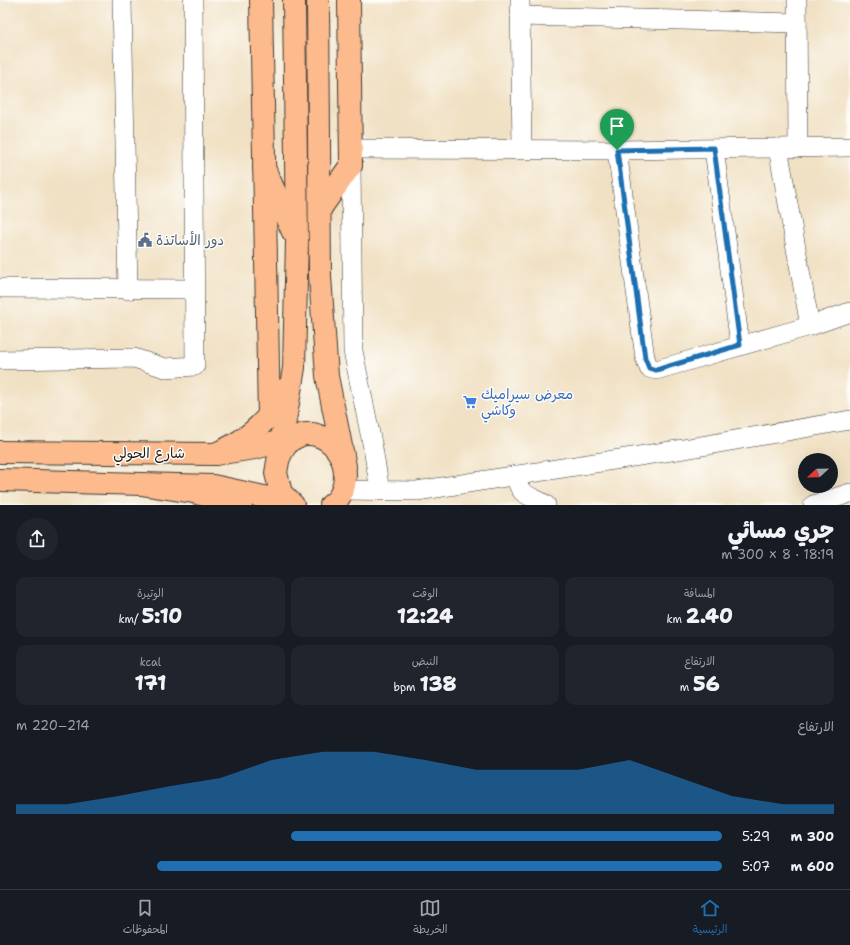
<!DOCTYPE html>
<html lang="ar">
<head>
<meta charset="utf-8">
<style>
	:root { --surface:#171b24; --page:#20242c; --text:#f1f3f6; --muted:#9ea1a6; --line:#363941; --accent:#1f6fb2 }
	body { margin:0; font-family:"Shantell Sans","Playpen Sans Arabic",sans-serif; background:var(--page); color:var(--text); direction:rtl; height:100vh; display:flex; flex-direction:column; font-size:15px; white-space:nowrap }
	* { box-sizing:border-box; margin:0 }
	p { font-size:13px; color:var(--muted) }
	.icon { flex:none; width:22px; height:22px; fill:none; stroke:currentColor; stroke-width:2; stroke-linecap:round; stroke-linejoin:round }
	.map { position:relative; height:505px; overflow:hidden; direction:ltr }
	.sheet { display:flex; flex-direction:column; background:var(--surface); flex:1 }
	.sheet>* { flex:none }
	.needle { width:26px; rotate:248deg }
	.tools { position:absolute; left:798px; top:453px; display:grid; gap:8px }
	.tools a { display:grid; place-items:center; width:40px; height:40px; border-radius:50%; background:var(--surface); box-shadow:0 4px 16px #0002; font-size:20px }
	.pin { position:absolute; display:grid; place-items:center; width:34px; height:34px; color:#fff; margin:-41px -17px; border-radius:50% 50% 50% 0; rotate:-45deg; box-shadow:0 0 4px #0007 }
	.pin .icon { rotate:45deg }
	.round { display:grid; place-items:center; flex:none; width:42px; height:42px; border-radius:21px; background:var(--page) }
	.summary { display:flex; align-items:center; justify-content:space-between; height:68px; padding:0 16px }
	h1 { font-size:22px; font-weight:800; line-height:30px }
	.metrics { display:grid; grid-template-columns:repeat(3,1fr); gap:6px; height:68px; padding:4px 16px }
	.metrics div { display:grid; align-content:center; border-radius:10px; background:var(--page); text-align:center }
	.metrics b { font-size:20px; font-weight:800 }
	.metrics small { font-size:11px; font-weight:400 }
	.metrics p { font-size:11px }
	.chart { height:112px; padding:8px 16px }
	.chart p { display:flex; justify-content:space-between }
	.chart svg { width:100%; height:72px; margin-top:4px; fill:var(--accent); opacity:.7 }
	ul { padding:0 16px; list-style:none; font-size:13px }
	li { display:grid; grid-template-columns:64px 48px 1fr; align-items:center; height:30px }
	li i { height:10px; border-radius:5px; background:var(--accent) }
	.dock { display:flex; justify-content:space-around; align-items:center; height:56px; border-top:1px solid var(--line); background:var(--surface); font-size:11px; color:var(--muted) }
	.dock a { display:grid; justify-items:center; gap:2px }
	.dock .current { color:var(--accent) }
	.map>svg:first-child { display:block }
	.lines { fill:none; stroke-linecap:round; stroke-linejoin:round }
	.minor-casing { stroke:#3c3a35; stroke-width:20 }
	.major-casing { stroke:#3c3a35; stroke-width:24 }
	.highway-casing { stroke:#3c3a35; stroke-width:24 }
	.minor { stroke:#fff; stroke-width:19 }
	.major { stroke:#fcba8d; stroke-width:22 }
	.highway { stroke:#fcba8d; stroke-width:22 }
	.route-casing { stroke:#fff; stroke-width:8 }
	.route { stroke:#1f6fb2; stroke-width:5 }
	.labels { text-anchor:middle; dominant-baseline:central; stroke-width:3; stroke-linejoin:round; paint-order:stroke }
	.service-label { font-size:14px; fill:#4e5e75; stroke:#fdfcf7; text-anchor:start }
	.shop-label { font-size:14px; fill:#366cbe; stroke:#fdfcf7; text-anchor:start }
	.street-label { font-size:14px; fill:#1c1c1c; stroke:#fdfcf7 }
</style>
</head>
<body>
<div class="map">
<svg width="850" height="505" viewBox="0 0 850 505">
	<rect width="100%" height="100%" fill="#fdfcf7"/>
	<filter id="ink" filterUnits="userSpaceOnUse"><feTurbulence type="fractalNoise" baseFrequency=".025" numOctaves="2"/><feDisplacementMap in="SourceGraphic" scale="8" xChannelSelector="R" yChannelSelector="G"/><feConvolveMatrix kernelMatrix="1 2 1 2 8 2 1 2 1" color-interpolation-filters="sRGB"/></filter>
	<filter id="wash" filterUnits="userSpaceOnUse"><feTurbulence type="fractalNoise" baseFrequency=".012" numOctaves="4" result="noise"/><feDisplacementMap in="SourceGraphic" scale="16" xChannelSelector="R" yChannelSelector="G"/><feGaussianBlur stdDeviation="0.9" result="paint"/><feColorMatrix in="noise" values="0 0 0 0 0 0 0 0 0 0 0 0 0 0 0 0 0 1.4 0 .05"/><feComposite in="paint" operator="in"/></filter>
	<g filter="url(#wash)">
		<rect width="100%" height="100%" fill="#f1e1c4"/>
	</g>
	<g filter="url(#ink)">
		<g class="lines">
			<defs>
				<g id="minor">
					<path d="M122,0L128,290"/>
					<path d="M520,0L522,149"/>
					<path d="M797,0L798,148"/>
					<path d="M520,16L797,23"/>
					<path d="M778,148L810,326"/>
					<path d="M351,149L617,150L850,147"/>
					<path d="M714,149L740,345"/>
					<path d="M617,150L645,358L649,368L656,370L810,326L850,312"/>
					<path d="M351,165L353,351L373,448L380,491"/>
					<path d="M0,288L194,289"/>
					<path d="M0,360L134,358L165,368L195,366L193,0"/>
					<path d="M516,475C519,498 530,494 546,505"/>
					<path d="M343,490L417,491L690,448L850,420"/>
					<path d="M813,505L850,493"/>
				</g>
				<g id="major">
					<path d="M261,0L269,417"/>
					<path d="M349,0L351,165"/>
					<path d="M0,452L215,454L255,448L297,437"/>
					<path d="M0,480L213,486L264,497L288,505"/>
				</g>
				<g id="highway">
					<path d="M318,0L320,276L327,376L345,466"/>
					<path d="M264,168L293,232"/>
					<path d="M320,209L351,165"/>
					<path d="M215,454C246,441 271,421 285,389"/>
					<path d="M279,458C297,411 353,440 344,485C342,493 338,501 331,505"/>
					<path d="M141,484L193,492L241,505"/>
					<path d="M293,505L281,493L276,473L294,368L297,241L294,0"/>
				</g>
			</defs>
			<!-- minor casing -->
			<use href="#minor" class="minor-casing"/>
			<!-- major casing -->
			<use href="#major" class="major-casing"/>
			<!-- highway casing -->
			<use href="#highway" class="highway-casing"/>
			<!-- minor -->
			<use href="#minor" class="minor"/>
			<!-- major -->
			<use href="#major" class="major"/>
			<!-- highway -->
			<use href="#highway" class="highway"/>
		</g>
	</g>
	<g class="lines" filter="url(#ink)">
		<defs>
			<path id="route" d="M714,148L740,345L656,370L649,368L645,358L617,150Z"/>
		</defs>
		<!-- route casing -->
		<use href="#route" class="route-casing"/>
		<!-- route -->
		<use href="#route" class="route"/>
	</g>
	<!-- icons -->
	<defs>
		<symbol id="civic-bare" viewBox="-9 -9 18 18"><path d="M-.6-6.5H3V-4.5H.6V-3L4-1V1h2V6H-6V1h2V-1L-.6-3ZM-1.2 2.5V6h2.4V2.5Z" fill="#5c6f8a" stroke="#fdfcf7" stroke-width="2.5" paint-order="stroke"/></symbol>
		<symbol id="supermarket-bare" viewBox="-9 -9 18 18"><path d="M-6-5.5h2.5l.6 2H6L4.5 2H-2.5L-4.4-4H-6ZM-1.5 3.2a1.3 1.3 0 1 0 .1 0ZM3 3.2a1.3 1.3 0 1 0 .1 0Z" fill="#3f7fe0" stroke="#fdfcf7" stroke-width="2.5" paint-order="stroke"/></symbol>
	</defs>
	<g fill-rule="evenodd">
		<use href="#civic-bare" x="135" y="230" width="20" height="20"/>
		<use href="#supermarket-bare" x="460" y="392" width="20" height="20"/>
	</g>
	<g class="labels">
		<!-- service labels -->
		<g class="service-label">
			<text x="156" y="240">دور الأساتذة</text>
		</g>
		<!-- shop labels -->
		<g class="shop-label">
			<text x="481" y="394">معرض سيراميك<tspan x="481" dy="16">وكاشي</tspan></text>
		</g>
		<!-- street labels -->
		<g class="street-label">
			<text x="149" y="453">شارع الحولي</text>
		</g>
	</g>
</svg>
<div class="tools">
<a><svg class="needle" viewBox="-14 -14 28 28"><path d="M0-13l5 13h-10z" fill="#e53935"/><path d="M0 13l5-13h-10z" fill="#9ea1a6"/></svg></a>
</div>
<div class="pin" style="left:617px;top:150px;background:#1e9e55"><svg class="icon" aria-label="arrive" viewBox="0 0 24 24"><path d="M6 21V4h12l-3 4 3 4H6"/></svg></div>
</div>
<section class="sheet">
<div class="summary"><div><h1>جري مسائي</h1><p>18:19 · 8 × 300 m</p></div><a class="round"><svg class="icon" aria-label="share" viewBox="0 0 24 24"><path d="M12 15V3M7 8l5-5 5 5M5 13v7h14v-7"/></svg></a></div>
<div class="metrics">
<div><p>المسافة</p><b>2.40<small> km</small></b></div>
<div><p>الوقت</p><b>12:24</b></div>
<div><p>الوتيرة</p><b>5:10<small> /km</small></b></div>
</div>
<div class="metrics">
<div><p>الارتفاع</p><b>56<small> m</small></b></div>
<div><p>النبض</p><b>138<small> bpm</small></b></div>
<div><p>kcal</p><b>171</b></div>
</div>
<div class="chart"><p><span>الارتفاع</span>214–220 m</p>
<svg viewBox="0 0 160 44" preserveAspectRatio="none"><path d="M0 44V38L10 38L20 33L30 27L40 22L50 11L60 6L70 6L80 11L90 17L100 17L110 17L120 11L130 22L140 33L150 38L160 38V44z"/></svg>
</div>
<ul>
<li><b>300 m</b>5:29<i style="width:61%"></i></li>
<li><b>600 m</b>5:07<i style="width:80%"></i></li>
</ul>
</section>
<nav class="dock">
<a class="current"><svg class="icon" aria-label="home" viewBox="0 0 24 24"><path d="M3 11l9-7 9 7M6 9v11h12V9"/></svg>الرئيسية</a>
<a><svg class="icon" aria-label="map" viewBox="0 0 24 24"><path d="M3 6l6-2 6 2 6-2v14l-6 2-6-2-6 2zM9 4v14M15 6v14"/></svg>الخريطة</a>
<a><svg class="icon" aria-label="saved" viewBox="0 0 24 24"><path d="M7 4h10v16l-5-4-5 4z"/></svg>المحفوظات</a>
</nav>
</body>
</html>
